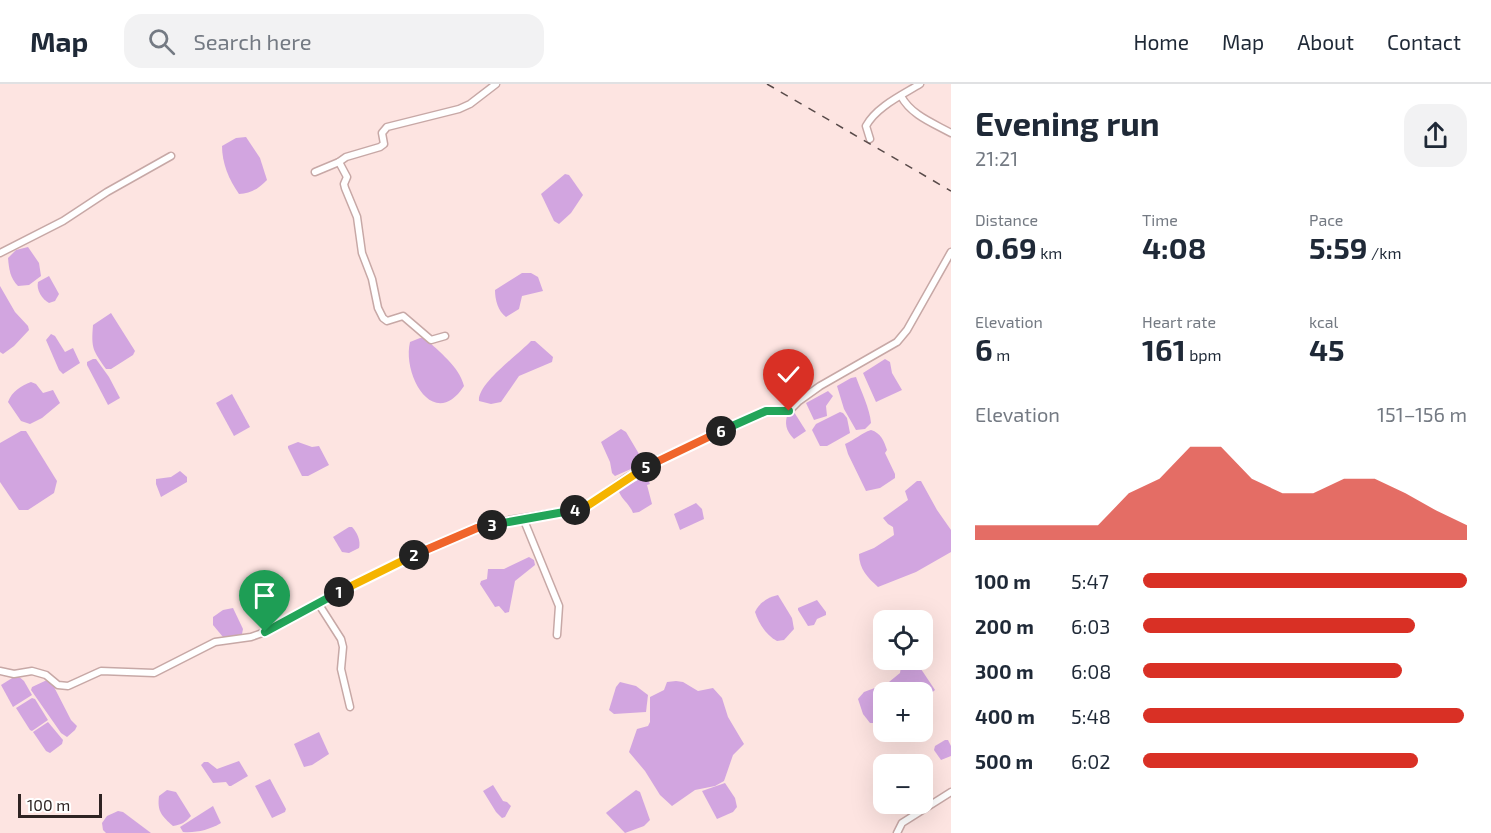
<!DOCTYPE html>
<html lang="en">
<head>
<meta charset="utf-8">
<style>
	:root { --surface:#fff; --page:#f2f2f3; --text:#1f2937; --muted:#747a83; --line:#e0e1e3; --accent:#d93025 }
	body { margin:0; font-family:"Exo 2",sans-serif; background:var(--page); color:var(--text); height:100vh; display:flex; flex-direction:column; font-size:22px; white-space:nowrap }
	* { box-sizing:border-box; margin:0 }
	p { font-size:20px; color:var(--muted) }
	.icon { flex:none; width:33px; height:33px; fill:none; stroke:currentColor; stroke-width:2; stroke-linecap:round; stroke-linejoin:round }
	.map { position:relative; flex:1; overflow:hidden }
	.side { display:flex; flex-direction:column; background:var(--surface); width:540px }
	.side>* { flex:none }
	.tools { position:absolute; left:873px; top:526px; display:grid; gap:12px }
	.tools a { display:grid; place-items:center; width:60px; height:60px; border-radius:12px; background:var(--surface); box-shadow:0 6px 24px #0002; font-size:30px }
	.scale { position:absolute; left:18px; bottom:15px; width:84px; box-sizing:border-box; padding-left:6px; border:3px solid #2e2322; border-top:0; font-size:16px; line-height:21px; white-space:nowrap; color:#2e2322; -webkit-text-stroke:4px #fff; paint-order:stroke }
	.pin { position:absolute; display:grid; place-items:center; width:51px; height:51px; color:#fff; margin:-62px -26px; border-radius:50% 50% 50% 0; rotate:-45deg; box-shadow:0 0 6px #0007 }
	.pin .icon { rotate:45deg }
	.km { position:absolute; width:30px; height:30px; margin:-15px; border-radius:50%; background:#222; color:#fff; font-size:16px; line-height:30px; text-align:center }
	.round { display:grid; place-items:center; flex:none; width:63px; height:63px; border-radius:18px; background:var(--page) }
	.headline { display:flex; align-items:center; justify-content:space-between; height:102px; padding:0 24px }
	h1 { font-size:33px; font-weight:700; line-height:45px }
	.stats { display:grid; grid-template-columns:repeat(3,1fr); gap:9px; height:102px; padding:6px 24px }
	.stats div { display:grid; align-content:center }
	.stats b { font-size:30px; font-weight:700 }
	.stats small { font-size:16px; font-weight:400 }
	.stats p { font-size:16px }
	.chart { height:168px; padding:12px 24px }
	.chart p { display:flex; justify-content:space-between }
	.chart svg { width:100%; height:108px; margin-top:6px; fill:var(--accent); opacity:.7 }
	ul { padding:0 24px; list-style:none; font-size:20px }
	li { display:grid; grid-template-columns:96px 72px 1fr; align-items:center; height:45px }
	li i { height:15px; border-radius:8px; background:var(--accent) }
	header { display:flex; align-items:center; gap:36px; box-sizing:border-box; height:84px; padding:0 30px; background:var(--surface); border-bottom:2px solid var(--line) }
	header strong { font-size:28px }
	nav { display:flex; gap:33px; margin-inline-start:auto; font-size:21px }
	.search { width:420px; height:54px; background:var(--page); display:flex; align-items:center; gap:15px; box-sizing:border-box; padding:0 21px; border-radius:18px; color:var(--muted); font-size:22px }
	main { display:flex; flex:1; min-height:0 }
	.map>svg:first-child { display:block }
	.water { fill:#d2a5e0 }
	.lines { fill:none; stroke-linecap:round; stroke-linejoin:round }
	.minor-casing { stroke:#c7a8a6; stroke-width:9 }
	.minor { stroke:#fff; stroke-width:6 }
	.rail { stroke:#584a49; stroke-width:1.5; stroke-dasharray:8 8; stroke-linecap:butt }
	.split-1-casing { stroke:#fff; stroke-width:12 }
	.split-2-casing { stroke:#fff; stroke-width:12 }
	.split-3-casing { stroke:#fff; stroke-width:12 }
	.split-4-casing { stroke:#fff; stroke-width:12 }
	.split-5-casing { stroke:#fff; stroke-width:12 }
	.split-6-casing { stroke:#fff; stroke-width:12 }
	.split-7-casing { stroke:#fff; stroke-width:12 }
	.split-1 { stroke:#22a559; stroke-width:8 }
	.split-2 { stroke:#f5b400; stroke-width:8 }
	.split-3 { stroke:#f0652b; stroke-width:8 }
	.split-4 { stroke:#22a559; stroke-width:8 }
	.split-5 { stroke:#f5b400; stroke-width:8 }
	.split-6 { stroke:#f0652b; stroke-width:8 }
	.split-7 { stroke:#22a559; stroke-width:8 }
</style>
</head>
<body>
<header>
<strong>Map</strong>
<div class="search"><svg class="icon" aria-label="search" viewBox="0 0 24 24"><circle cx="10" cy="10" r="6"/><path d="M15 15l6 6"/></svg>Search here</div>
<nav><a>Home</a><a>Map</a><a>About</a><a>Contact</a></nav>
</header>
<main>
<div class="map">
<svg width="951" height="749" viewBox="0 0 951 749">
	<rect width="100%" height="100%" fill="#fde4e1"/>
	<!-- water -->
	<g class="water">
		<path d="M246,53L260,74L267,96C259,104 251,110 239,110C229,96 222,79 222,62L236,54Z"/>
		<path d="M565,90L569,91L583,111L571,129L559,140L554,137L541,110Z"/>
		<path d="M28,163L39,179L41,192L29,201L18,202C10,194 9,185 8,174L16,166Z"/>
		<path d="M522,189H531L538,193L543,207L522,212L519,225L506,233C498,227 495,216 495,206Z"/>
		<path d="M49,192L59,210L55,217L49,219C42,215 36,206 38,198Z"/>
		<path d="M0,202L15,228L28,242L29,246L14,262L3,270L0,268Z"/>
		<path d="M111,229L135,267L133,271L111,285H106C93,266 91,265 93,241Z"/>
		<path d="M51,250L55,252L65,268L73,264L80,279L63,290L59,286L46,256Z"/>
		<path d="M420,254H425C439,268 459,282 464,302C434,348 402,291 410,258Z"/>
		<path d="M531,257H535L553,273L552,278L519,292L501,318L491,320L479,317C477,300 519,270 531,257Z"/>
		<path d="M93,275H96L109,293L120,314L108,321L87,281V278Z"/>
		<path d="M885,275L890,278L892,289L902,306L876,318L863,289Z"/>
		<path d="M856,293C861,307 870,325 871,339L865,345L856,346L844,325L837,302L851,294Z"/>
		<path d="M31,298L36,300L43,309L53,306L60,319L42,334L30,340L21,337L8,318C12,307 21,302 31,298Z"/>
		<path d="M828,307L833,312L826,322L827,332L814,336L806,319Z"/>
		<path d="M232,310L250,343L234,352L216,319Z"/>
		<path d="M794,328L806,347L794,355C786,347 784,339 788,329Z"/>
		<path d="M840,328L843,329L847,334L850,349L827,362H820L812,346L816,340Z"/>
		<path d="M621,345L626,348L642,375L640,381L615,392L612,389L610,378L601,358Z"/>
		<path d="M871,346C881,349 884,357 887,366L885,369L895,390V394L880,404L866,407L848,370L845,360C855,356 861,349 871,346Z"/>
		<path d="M21,347H26L57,397L54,409L28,426H19L0,398V359Z"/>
		<path d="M298,358L312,363L319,362L329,381L308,392H302L288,364V362Z"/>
		<path d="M180,387L187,393V398L161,413L156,400V395L171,393Z"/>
		<path d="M646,392L650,400L647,401L652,420L639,428L633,429C629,419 623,417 619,408L620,405Z"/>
		<path d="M917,397H921L937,426L951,446V468L916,488L878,503C868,494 859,485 859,470L874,464L894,451L893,443L888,440L883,434L908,416L905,407Z"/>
		<path d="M696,419L702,425L704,435L680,446L674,430Z"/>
		<path d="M349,443H352C357,448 361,457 359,464L349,469L342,468L333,453Z"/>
		<path d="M529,473L534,476L535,481L515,497L509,528L505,529L499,522L495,523L480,500L481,497L487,495L488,485H504Z"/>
		<path d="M778,511L792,534L794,545L784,556L777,557C766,551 759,540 755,528C759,519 768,513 778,511Z"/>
		<path d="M817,516L826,528V531L817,535L814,541L808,542L798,526V524Z"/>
		<path d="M233,524L243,545L242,550L232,553H223L213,541V533L223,526Z"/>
		<path d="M896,576H915L935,606L923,616L922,609H889L886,604L889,598L900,589L901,583Z"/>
		<path d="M17,591L24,597L32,611L13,623L1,601Z"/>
		<path d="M47,596L52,599L71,636L77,642L75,646L67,653L61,649L31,606L32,603Z"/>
		<path d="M676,597L683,598L698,607L713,604L722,614L728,633L744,660L733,671L724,697L715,702L695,706L672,722L660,711L645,687L629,668L637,645L648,642L650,638V613L664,606L667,598Z"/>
		<path d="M620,598L636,602L648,611L646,628L614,630L609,626L616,603Z"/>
		<path d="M880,602L885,609L883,636L880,639H870L863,630L858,615L864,608Z"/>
		<path d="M32,614L35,615L48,636L32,647L30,646L16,624Z"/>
		<path d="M48,638L63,656L62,660L50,669L46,667L33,648Z"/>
		<path d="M319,648L329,670L312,681L304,683L294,660Z"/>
		<path d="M945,656H948L951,662V672L941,676L934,666L935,662Z"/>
		<path d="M239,677L248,692L231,702H229L226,698L213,699L201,681L204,678H208L217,685Z"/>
		<path d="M270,695L286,725L285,728L272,734L255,702Z"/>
		<path d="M725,699L735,714L737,723L733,728L717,735L702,707Z"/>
		<path d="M493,701L503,717L507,718L511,722L505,733L502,734L496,728L483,707Z"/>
		<path d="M167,706L176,708L191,732C186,738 181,741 173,742C162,732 157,728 159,712Z"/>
		<path d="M636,706L640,708L650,736L644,742L625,749L606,729L607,728Z"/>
		<path d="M213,722L221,739C209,746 196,749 183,748L180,743Z"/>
		<path d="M118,727L123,728L151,749H106L103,746L102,739L107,732Z"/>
	</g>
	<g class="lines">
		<defs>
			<g id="minor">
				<path d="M901,12C911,31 933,39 951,49"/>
				<path d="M870,55L866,42C876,23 902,11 920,0"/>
				<path d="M339,78L347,93L344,100L345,104L357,133L362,169L372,195L378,224L383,234L387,237L403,232L431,256L445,252"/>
				<path d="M315,88L339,78L346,73L380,63L384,60L382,49L387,43L459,25L470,20L496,0"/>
				<path d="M0,169L63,137L107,108L171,72"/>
				<path d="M523,434L559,522L557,551"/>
				<path d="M318,519L341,555L343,563L341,585L350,623"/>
				<path d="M0,587L14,590L32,587L46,591L58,601L68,602L101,587L154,589L215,558L251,553L265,548L323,516L439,460L477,444L509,436L584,424L626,394L659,375L766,327H789L799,317L820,302L897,258L907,246L951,168"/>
				<path d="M897,749L902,739L951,708"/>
			</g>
		</defs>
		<!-- minor casing -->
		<use href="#minor" class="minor-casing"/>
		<!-- minor -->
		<use href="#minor" class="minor"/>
		<!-- rail -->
		<path class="rail" d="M767,0L951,107"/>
	</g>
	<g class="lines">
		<defs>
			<path id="split-1" d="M265,548L339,508"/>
			<path id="split-2" d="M339,508L414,471"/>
			<path id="split-3" d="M414,471L477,444L492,441"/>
			<path id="split-4" d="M492,441L575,426"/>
			<path id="split-5" d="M575,426L584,424L646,383"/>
			<path id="split-6" d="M646,383L721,347"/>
			<path id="split-7" d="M721,347L766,327H789"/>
		</defs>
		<!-- split-1 casing -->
		<use href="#split-1" class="split-1-casing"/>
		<!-- split-2 casing -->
		<use href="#split-2" class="split-2-casing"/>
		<!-- split-3 casing -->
		<use href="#split-3" class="split-3-casing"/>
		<!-- split-4 casing -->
		<use href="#split-4" class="split-4-casing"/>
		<!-- split-5 casing -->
		<use href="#split-5" class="split-5-casing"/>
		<!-- split-6 casing -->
		<use href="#split-6" class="split-6-casing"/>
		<!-- split-7 casing -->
		<use href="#split-7" class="split-7-casing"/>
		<!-- split-1 -->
		<use href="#split-1" class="split-1"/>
		<!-- split-2 -->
		<use href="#split-2" class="split-2"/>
		<!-- split-3 -->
		<use href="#split-3" class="split-3"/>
		<!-- split-4 -->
		<use href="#split-4" class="split-4"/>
		<!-- split-5 -->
		<use href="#split-5" class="split-5"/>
		<!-- split-6 -->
		<use href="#split-6" class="split-6"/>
		<!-- split-7 -->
		<use href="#split-7" class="split-7"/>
	</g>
</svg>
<div class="tools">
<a><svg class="icon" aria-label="locate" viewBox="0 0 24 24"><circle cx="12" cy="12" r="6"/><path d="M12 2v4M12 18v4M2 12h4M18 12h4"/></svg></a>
<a>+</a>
<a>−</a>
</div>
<div class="scale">100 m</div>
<div class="pin" style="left:265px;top:548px;background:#1e9e55"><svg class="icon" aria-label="arrive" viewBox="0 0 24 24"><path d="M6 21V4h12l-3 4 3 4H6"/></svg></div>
<div class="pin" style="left:789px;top:327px;background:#d93025"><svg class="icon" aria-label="check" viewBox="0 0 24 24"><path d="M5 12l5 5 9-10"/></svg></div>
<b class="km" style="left:339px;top:508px">1</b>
<b class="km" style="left:414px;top:471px">2</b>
<b class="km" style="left:492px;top:441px">3</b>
<b class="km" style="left:575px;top:426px">4</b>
<b class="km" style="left:646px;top:383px">5</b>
<b class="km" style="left:721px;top:347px">6</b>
</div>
<section class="side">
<div class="headline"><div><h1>Evening run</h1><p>21:21</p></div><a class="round"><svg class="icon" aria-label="share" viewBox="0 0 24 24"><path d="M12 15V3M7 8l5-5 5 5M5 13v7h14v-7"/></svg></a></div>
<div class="stats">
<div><p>Distance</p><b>0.69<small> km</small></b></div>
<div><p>Time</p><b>4:08</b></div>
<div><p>Pace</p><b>5:59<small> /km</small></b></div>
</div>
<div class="stats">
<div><p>Elevation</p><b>6<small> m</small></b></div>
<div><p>Heart rate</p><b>161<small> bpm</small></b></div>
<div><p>kcal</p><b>45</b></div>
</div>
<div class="chart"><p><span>Elevation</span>151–156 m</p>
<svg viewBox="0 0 160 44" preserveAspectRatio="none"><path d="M0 44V38L10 38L20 38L30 38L40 38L50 25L60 19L70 6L80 6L90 19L100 25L110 25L120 19L130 19L140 25L150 32L160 38V44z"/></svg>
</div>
<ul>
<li><b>100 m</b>5:47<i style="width:100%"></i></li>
<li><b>200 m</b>6:03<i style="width:84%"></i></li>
<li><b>300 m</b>6:08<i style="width:80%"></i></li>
<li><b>400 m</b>5:48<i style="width:99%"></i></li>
<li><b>500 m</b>6:02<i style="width:85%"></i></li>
</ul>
</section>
</main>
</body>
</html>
